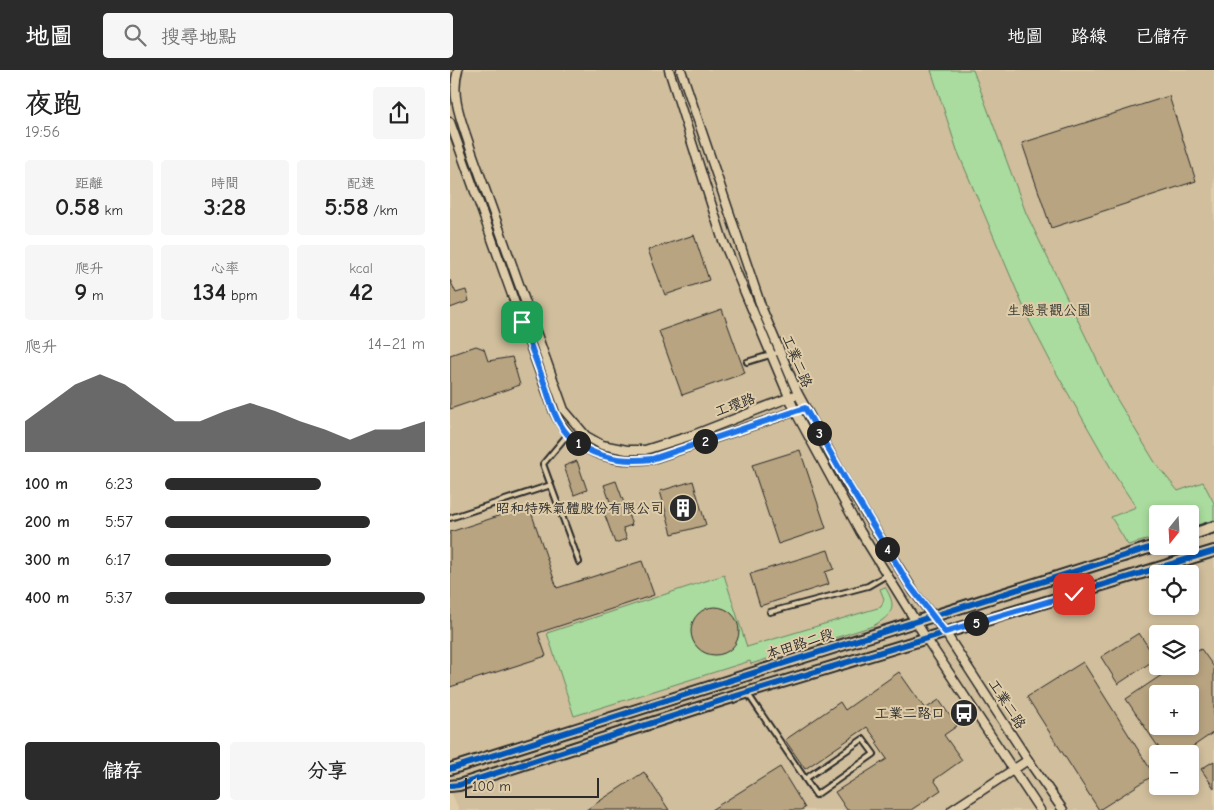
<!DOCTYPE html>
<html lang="zh-TW">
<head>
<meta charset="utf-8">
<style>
	:root { --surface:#fff; --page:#f6f6f6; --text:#222; --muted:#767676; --accent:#2b2b2b }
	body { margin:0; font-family:"Comic Neue","LXGW WenKai TC",sans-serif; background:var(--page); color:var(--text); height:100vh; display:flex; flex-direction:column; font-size:19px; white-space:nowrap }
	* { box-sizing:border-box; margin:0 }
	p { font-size:16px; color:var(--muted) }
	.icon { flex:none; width:28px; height:28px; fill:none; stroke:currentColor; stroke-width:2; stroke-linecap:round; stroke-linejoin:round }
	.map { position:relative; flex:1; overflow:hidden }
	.drawer { display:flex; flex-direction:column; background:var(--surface); width:450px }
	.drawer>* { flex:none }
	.needle { width:32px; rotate:198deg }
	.tools { position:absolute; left:699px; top:435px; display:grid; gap:10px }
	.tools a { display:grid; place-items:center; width:50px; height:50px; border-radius:5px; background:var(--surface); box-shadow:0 2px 8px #0003; font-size:25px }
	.scale { position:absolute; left:15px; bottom:12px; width:134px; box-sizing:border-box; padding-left:5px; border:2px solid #2b2b2b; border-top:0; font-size:14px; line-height:18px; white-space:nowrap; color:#2b2b2b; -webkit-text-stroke:4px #dfcdaa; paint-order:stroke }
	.pin { position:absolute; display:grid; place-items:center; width:42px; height:42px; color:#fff; margin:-21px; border-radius:10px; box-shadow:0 2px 8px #0006 }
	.km { position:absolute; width:25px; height:25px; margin:-12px; border-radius:50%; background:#222; color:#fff; font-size:14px; line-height:25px; text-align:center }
	.round { display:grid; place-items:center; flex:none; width:52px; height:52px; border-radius:5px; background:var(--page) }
	.summary { display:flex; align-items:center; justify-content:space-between; height:85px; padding:0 25px }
	h1 { font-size:28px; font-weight:800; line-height:38px }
	.metrics { display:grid; grid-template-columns:repeat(3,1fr); gap:8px; height:85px; padding:5px 25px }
	.metrics div { display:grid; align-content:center; border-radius:5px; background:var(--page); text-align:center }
	.metrics b { font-size:25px; font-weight:800 }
	.metrics small { font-size:14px; font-weight:400 }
	.metrics p { font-size:14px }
	.chart { height:140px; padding:10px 25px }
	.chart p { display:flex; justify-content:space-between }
	.chart svg { width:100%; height:90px; margin-top:5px; fill:var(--accent); opacity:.7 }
	.primary-button { display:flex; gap:10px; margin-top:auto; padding:10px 25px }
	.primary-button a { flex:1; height:58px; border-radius:5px; background:var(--accent); color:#fff; font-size:20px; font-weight:800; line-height:58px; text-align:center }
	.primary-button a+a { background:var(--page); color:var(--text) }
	ul { padding:0 25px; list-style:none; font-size:16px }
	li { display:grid; grid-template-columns:80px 60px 1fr; align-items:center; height:38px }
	li i { height:12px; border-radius:6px; background:var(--accent) }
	header { display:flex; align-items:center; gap:30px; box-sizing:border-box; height:70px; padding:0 25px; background:var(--accent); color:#fff }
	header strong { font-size:24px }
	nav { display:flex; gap:28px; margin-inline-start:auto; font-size:18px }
	.search { width:350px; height:45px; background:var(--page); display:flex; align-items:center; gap:12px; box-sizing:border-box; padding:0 18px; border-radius:5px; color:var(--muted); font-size:19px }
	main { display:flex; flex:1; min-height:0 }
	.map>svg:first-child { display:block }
	.built { fill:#d0be9c; fill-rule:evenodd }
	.green { fill:#a9dc9e; stroke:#6a8464 }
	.building { fill:#b8a481; stroke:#2b2b2b; fill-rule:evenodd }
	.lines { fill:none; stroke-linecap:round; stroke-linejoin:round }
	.service-casing { stroke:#2b2b2b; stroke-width:8 }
	.minor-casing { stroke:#2b2b2b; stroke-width:11 }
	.tertiary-casing { stroke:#2b2b2b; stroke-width:14 }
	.service { stroke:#dfcdaa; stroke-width:4 }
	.minor { stroke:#dfcdaa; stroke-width:8 }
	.tertiary { stroke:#dfcdaa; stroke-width:10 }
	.cycleway-casing { stroke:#dfcdaa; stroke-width:9 }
	.cycleway { stroke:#0057b8; stroke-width:6 }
	.route-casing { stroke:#fff; stroke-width:10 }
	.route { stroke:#1a73e8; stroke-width:6 }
	.labels { text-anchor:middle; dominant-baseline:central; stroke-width:4; stroke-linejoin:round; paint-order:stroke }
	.park-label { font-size:14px; fill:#383d36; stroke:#dfcdaa }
	.street-label { font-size:14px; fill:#2b2b2b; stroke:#dfcdaa }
	.poi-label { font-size:14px; fill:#2b2b2b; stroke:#dfcdaa; text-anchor:end }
</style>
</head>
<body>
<header>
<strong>地圖</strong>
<div class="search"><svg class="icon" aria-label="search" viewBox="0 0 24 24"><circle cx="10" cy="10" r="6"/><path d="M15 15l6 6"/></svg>搜尋地點</div>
<nav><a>地圖</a><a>路線</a><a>已儲存</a></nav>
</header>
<main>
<section class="drawer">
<div class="summary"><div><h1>夜跑</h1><p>19:56</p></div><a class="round"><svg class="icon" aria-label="share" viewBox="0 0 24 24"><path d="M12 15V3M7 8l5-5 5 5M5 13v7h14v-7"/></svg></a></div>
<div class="metrics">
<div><p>距離</p><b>0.58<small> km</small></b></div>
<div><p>時間</p><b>3:28</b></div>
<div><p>配速</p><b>5:58<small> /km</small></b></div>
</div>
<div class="metrics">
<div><p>爬升</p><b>9<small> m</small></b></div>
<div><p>心率</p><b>134<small> bpm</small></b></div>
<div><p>kcal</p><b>42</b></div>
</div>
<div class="chart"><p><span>爬升</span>14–21 m</p>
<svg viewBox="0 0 160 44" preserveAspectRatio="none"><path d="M0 44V29L10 20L20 11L30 6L40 11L50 20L60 29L70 29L80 24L90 20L100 24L110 29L120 33L130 38L140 33L150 33L160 29V44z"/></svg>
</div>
<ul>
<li><b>100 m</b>6:23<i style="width:60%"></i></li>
<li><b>200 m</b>5:57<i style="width:79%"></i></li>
<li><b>300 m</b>6:17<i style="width:64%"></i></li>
<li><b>400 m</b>5:37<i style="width:100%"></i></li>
</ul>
<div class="primary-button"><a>儲存</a><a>分享</a></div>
</section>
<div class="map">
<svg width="764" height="740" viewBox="0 0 764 740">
	<rect width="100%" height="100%" fill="#dfcdaa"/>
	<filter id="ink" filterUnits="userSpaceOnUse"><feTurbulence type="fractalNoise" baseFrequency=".02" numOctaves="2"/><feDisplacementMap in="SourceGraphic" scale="10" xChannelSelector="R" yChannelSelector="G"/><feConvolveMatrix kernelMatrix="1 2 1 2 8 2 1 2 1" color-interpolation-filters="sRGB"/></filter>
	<g filter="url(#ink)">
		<!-- built -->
		<path class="built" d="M0,0H764V740H9L0,719ZM708,444H740V476H708ZM708,504H740V536H708ZM708,564H740V596H708ZM708,624H740V656H708ZM708,684H740V716H708Z"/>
		<!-- green -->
		<g class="green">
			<path d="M481,0H523L576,143L662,321L706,394L728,421L753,412L764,433V450L740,457V444H708L707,467L678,475L661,447L686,437L666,407L607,304L580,252L507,80Z"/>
			<path d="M274,505L297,577L431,537L434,529L430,519L435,517C447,537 444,544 423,556L301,594L300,591L124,646L97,563Z"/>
		</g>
		<!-- building -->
		<g class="building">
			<path d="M719,26L746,111L601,158L572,73Z"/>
			<path d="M244,165L259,210L215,225L198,180Z"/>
			<path d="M0,210L6,223L16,220L19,231L0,238Z"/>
			<path d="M272,239L295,303L232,325L209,261Z"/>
			<path d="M26,276L34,279L38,291L62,287L70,315L0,339V285Z"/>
			<path d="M350,380L376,458L328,474L302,395Z"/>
			<path d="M127,391L137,420L124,425L114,396Z"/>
			<path d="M166,411L182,455L173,458L177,469L165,473L153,440L162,437L154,415Z"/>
			<path d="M243,411L256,455L222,464L210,421Z"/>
			<path d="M79,436L107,518L192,491L204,525L88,563L96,586L0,617V462Z"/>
			<path d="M378,480L384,499L375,502L379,514L310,536L300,504Z"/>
			<circle cx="265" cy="561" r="24"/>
			<path d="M689,563L706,589L668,614L651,587Z"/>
			<path d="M751,579L764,597V662L732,684H713L676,629L725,596H740V586ZM708,624H740V656H708Z"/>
			<path d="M633,592L704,705L649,740L577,627Z"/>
			<path d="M449,602L475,639L489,630L507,656L494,665L512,690L484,710L491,720L461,740H397L385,722L437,689L426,673L428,672L417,657L355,699L335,670L390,632L395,640Z"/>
			<path d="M764,691V718L751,699Z"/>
			<path d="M330,697L355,738L351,740H261Z"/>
			<path d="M194,702L219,740H136Z"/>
		</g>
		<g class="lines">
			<defs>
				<g id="service">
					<path d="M297,292L330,282"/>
					<path d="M118,364L93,394L129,492"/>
					<path d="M0,448L101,415"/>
					<path d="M320,542L418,516L437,505"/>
					<path d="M298,624L366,725L424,684L413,669L355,709"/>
				</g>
				<g id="minor">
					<path d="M8,0C0,26 12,52 20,77L114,340L136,366L152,375L177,380H195L243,365L343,326"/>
					<path d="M219,0L272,168L345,341L410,461L476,568L590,740"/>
					<path d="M231,0L312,239L348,324L397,414L464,522L495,562L578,690L613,740"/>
					<path d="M0,52L104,342C123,382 160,394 202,389L349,340"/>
					<path d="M502,740L578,690"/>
				</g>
				<g id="tertiary">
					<path d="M740,465L764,457"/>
					<path d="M0,699L708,475"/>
					<path d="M0,716L9,715L273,630L764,481"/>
				</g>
			</defs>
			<!-- service casing -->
			<use href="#service" class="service-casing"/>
			<!-- minor casing -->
			<use href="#minor" class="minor-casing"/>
			<!-- tertiary casing -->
			<use href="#tertiary" class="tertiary-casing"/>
			<!-- service -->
			<use href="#service" class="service"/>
			<!-- minor -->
			<use href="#minor" class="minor"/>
			<!-- tertiary -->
			<use href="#tertiary" class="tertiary"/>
			<defs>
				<g id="cycleway">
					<path d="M0,699L708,475"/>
					<path d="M0,716L9,715L273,630L764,481"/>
				</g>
			</defs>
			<!-- cycleway casing -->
			<use href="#cycleway" class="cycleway-casing"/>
			<!-- cycleway -->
			<use href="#cycleway" class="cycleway"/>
		</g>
	</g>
	<g class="lines" filter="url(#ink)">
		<defs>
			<path id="route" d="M72,252C80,274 88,296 96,318C100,330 103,343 110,354C129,386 169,393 202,389L355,338L398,414L460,516L495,562L624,524"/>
		</defs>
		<!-- route casing -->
		<use href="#route" class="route-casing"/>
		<!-- route -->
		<use href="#route" class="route"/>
	</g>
	<!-- icons -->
	<defs>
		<symbol id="building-disc" viewBox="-11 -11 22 22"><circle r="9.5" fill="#2b2b2b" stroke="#dfcdaa"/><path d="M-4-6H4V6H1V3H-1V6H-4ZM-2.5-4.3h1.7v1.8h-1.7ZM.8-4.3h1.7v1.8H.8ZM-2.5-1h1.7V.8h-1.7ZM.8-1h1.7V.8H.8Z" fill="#fff"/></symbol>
		<symbol id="bus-disc" viewBox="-11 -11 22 22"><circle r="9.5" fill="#2b2b2b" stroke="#dfcdaa"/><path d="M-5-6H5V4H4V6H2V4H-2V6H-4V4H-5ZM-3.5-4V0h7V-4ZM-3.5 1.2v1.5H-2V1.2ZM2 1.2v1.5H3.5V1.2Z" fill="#fff"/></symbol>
	</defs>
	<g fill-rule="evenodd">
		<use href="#building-disc" x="217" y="422" width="32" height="32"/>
		<use href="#bus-disc" x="498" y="627" width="32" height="32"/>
	</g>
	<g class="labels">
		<!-- park labels -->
		<g class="park-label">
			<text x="599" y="240">生態景觀公園</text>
		</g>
		<!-- street labels -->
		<g class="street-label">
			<text transform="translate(347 291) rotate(67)">工業二路</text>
			<text transform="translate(285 335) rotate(-20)">工環路</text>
			<text transform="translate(350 574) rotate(-18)">本田路二段</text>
			<text transform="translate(557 634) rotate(57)">工業二路</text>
		</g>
		<!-- poi labels -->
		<g class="poi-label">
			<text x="214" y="438">昭和特殊氣體股份有限公司</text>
			<text x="495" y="643">工業二路口</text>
		</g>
	</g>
</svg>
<div class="tools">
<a><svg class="needle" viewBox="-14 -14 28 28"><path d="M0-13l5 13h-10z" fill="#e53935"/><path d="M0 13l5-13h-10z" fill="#767676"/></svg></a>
<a><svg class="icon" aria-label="locate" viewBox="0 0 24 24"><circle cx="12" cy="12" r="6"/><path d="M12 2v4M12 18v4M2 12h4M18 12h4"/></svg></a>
<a><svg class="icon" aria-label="layers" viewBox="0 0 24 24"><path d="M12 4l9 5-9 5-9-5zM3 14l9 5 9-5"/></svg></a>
<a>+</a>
<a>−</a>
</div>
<div class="scale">100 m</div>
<div class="pin" style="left:72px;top:252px;background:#1e9e55"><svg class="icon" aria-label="arrive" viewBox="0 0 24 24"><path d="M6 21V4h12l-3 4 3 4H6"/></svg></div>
<div class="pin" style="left:624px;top:524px;background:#d93025"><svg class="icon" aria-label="check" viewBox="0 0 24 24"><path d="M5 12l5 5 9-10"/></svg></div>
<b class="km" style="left:128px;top:373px">1</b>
<b class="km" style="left:255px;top:371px">2</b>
<b class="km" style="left:369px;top:363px">3</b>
<b class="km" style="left:437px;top:479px">4</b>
<b class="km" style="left:526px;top:553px">5</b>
</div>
</main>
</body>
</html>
